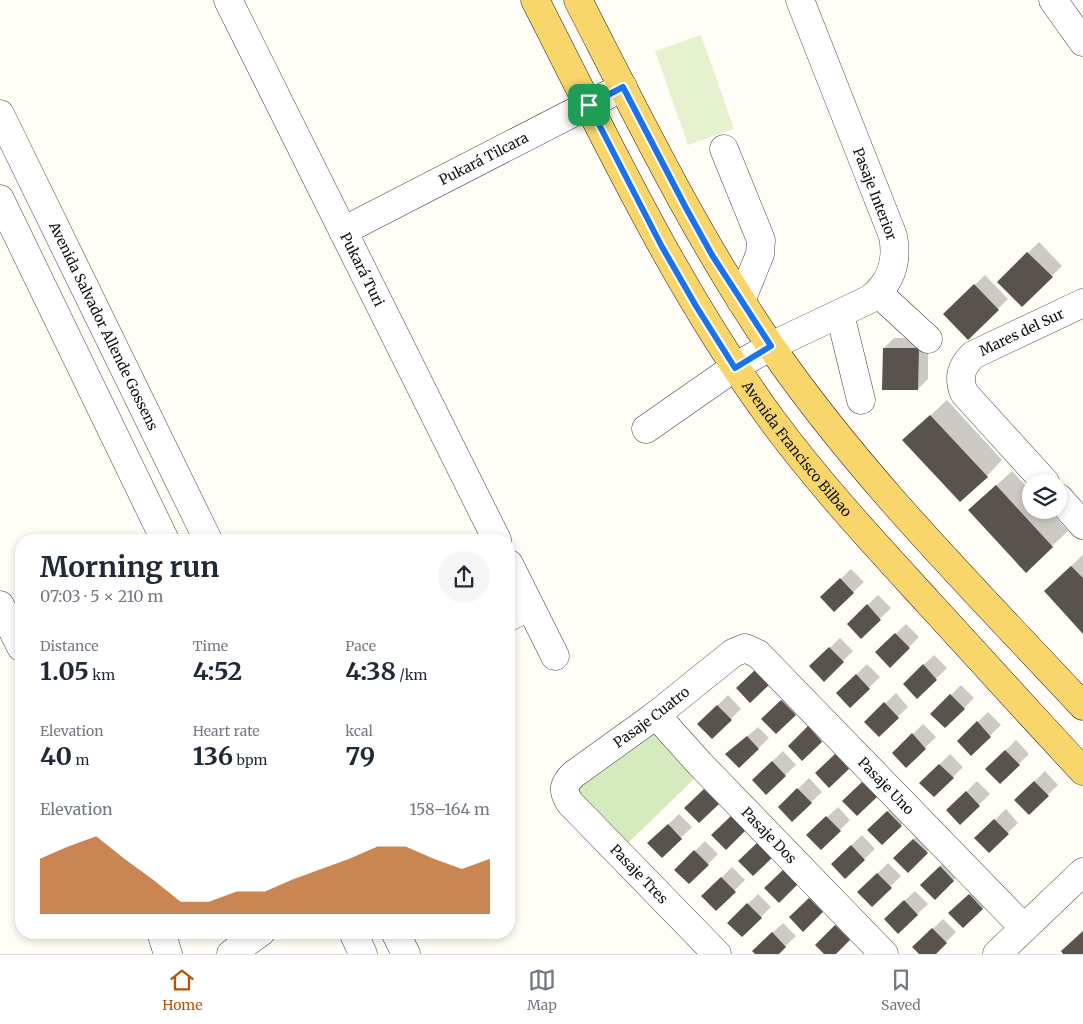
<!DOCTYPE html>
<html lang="en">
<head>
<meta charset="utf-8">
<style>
	:root { --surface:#fff; --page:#f6f6f7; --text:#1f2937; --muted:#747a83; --line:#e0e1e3; --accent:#b45309 }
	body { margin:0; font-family:Merriweather,serif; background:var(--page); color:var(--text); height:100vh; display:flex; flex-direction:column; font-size:19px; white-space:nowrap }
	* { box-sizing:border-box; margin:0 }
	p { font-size:16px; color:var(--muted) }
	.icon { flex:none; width:28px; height:28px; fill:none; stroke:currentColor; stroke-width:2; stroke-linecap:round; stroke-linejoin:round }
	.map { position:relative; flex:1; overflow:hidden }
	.drawer { position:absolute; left:15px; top:534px; width:500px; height:405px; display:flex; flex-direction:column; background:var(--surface); border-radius:20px; box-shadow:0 2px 8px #0003 }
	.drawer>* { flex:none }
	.buttons { position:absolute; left:1022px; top:474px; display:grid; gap:10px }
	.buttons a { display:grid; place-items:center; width:45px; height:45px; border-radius:50%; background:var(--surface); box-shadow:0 2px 8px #0003; font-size:25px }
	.pin { position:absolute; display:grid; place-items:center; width:42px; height:42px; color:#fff; margin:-21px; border-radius:10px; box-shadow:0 2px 8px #0006 }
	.round { display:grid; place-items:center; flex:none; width:52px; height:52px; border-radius:26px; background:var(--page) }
	.overview { display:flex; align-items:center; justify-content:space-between; height:85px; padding:0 25px }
	h1 { font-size:28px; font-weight:700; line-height:38px }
	.metrics { display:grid; grid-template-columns:repeat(3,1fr); gap:8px; height:85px; padding:5px 25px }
	.metrics div { display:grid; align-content:center }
	.metrics b { font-size:25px; font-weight:700 }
	.metrics small { font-size:14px; font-weight:400 }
	.metrics p { font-size:14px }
	.chart { height:140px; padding:10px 25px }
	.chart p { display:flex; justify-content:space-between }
	.chart svg { width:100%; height:90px; margin-top:5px; fill:var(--accent); opacity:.7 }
	.menu { display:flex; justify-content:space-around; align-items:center; height:70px; border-top:1px solid var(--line); background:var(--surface); font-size:14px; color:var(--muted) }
	.menu a { display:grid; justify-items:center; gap:2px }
	.menu .current { color:var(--accent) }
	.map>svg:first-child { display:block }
	.green { fill:#d5ebbd }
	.pitch { fill:#e6f2cf }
	.shadow { fill:#0003 }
	.building { fill:#5a524d }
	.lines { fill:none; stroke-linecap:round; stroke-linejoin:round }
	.minor-casing { stroke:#444; stroke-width:29 }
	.major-casing { stroke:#222; stroke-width:29 }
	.minor { stroke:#fff; stroke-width:28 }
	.major { stroke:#f9d66b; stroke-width:28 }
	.route-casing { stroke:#fff; stroke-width:10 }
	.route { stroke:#1a73e8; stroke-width:6 }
	.labels { text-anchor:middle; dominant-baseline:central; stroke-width:5; stroke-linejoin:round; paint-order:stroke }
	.street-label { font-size:14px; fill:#111; stroke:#fff }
</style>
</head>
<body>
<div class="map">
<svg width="1083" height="954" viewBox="0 0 1083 954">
	<rect width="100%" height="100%" fill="#fffdf5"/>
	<!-- green -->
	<path class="green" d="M652,731L695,778L627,844L577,793L578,784Z"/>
	<!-- pitch -->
	<path class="pitch" d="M701,35L734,129L688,145L655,51Z"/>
	<!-- shadow -->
	<g class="shadow">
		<path d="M1039,242L1062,266L1022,305L999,282Z"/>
		<path d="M985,275L1008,299L968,338L945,314Z"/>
		<path d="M894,338H928V379L918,389L884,348Z"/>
		<path d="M947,400L1002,460L987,476L920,425Z"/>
		<path d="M1012,471L1031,491V510H1049L1068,531L1026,571L986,495Z"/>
		<path d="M1083,555V632L1061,575Z"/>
		<path d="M851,569L864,582L834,610L822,597Z"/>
		<path d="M878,595L891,608L861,637L848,624Z"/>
		<path d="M906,624L919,637L890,666L877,652Z"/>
		<path d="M840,638L853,651L824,680L811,666Z"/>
		<path d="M934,655L947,668L917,697L904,684Z"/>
		<path d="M867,664L880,677L850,706L838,693Z"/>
		<path d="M961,685L974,698L945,727L932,714Z"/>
		<path d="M792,691L805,704L776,732L763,719Z"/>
		<path d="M896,693L908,707L879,735L866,722Z"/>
		<path d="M728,695L741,709L712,737L699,724Z"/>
		<path d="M988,712L1001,725L971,754L958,741Z"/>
		<path d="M819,717L832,730L802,759L790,746Z"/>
		<path d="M923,724L936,737L906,766L894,753Z"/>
		<path d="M758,727L769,738L739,767L727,754Z"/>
		<path d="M1016,740L1029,754L1000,782L987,769Z"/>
		<path d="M846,744L859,757L829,786L816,773Z"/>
		<path d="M783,751L796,765L766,793L753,780Z"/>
		<path d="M950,754L963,767L934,796L921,783Z"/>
		<path d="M1045,771L1058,785L1029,813L1016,800Z"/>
		<path d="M809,778L822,792L792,820L780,807Z"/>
		<path d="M977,781L990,794L960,823L948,810Z"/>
		<path d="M898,801L911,815L882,843L869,830Z"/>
		<path d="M838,807L850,820L821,849L808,835Z"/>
		<path d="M1006,809L1018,823L989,851L976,838Z"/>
		<path d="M679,814L692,827L662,856L649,843Z"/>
		<path d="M924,829L937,842L908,871L895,858Z"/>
		<path d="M862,835L875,849L845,877L832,864Z"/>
		<path d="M705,841L718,854L689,883L676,870Z"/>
		<path d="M951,856L964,870L935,898L921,885Z"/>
		<path d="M888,863L901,876L872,905L859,892Z"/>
		<path d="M732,867L745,880L716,909L703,896Z"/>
		<path d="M980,885L993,898L963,927L950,913Z"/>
		<path d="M820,888L833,901L803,930L790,917Z"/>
		<path d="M915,891L928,904L898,933L885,919Z"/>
		<path d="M758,894L771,907L742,936L729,923Z"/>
		<path d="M846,916L859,929L834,954H826L817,945Z"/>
		<path d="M943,919L956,932L934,954H920L914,947Z"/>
		<path d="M783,923L796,936L777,954H756L753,951Z"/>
	</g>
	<!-- building -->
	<g class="building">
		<path d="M1027,252L1053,277L1022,307L997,282Z"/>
		<path d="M974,284L999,310L968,340L943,314Z"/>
		<path d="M883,348H919L918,390H882Z"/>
		<path d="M930,415L988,477L960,502L902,440Z"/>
		<path d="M996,485L1053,547L1026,573L968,510Z"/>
		<path d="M1071,566L1083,578V634L1044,591Z"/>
		<path d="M840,578L854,593L834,612L820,597Z"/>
		<path d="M867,604L881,620L861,639L847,624Z"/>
		<path d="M895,633L910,648L890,668L875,652Z"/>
		<path d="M829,647L844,662L824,682L809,666Z"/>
		<path d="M923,664L937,680L917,699L903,684Z"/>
		<path d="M756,669L770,684L750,703L736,688Z"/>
		<path d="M856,674L870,689L850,708L836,693Z"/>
		<path d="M950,694L965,709L945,728L930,714Z"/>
		<path d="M781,700L796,715L776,734L761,719Z"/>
		<path d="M884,702L899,718L879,737L864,722Z"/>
		<path d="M717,705L732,720L712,739L697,724Z"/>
		<path d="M977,721L991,737L971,756L957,741Z"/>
		<path d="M808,726L822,742L802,761L788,746Z"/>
		<path d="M912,733L926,749L906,768L892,753Z"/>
		<path d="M747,736L759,749L739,768L725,754Z"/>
		<path d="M1005,750L1020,765L1000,784L985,769Z"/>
		<path d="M835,754L849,769L829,788L815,773Z"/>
		<path d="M772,761L786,776L766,795L752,780Z"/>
		<path d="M939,764L954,778L934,797L919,783Z"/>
		<path d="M1034,781L1049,796L1029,815L1014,800Z"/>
		<path d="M862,782L877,797L857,816L842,801Z"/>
		<path d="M797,788L812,803L792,822L778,807Z"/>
		<path d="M704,789L719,804L699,823L684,808Z"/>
		<path d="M966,791L980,806L960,825L946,810Z"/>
		<path d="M887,811L902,826L882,845L867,830Z"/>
		<path d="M731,816L746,830L726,850L711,835Z"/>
		<path d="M826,816L841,831L821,850L806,835Z"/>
		<path d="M994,819L1009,834L989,853L974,838Z"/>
		<path d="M668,824L682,839L662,858L647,843Z"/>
		<path d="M913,839L928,853L908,873L893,858Z"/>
		<path d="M758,842L773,857L753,876L738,861Z"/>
		<path d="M851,845L865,860L845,879L831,864Z"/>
		<path d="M694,850L709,865L689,884L674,870Z"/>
		<path d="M940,866L954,881L935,900L920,885Z"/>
		<path d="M784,869L799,883L779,903L764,888Z"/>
		<path d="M877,873L892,888L872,907L857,892Z"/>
		<path d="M721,877L736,892L716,911L701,896Z"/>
		<path d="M969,894L983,909L963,928L948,913Z"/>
		<path d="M809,898L823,912L803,932L789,917Z"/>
		<path d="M904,900L918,915L898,934L884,919Z"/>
		<path d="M747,903L762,918L742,937L727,923Z"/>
		<path d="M835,925L850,940L836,954H824L815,945Z"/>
		<path d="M932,928L947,943L936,954H919L912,947Z"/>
		<path d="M1083,931V954H1063L1061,951Z"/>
		<path d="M772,932L786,947L779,954H755L752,951Z"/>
	</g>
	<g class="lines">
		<defs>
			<g id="minor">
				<path id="s1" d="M228,0L497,540"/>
				<path d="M1053,0L1083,42"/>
				<path id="s2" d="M0,114L208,540"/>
				<path d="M724,149L761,240L760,254L741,301"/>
				<path d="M0,199L165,540"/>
				<path id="s3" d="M343,231L623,87"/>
				<path d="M878,293L928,339"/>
				<path d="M840,314L861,400"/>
				<path d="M646,429L735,367L771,346L870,299C891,283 898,262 893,236L800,0"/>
				<path id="s4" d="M1045,482L964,393C958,377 961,367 973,355L1083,303"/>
				<path d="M1059,498L1083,525"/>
				<path d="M509,564L555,656"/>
				<path d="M0,605L21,647"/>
				<path d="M509,617L530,606"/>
				<path id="s5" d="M656,715L700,764L884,954"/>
				<path d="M161,932L168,954"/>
				<path d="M353,932L363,954"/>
				<path d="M395,932L406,954"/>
				<path d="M231,954L261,932"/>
				<path id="s6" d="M717,954L570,803C562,791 563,784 574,774L656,715L733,653L745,648L758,654L1024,928"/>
				<path d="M997,954L1083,872"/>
			</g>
			<g id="major">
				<path id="s7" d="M535,0C608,143 677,290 772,420C820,485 874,543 928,602C979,658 1031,715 1083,771"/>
				<path d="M578,0C638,117 696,236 770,345C860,476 974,589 1083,706"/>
			</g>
		</defs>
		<!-- minor casing -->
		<use href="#minor" class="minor-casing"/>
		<!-- major casing -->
		<use href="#major" class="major-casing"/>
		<!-- minor -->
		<use href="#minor" class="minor"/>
		<!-- major -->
		<use href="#major" class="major"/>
	</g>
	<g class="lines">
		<defs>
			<path id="route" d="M623,87L686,208L712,255L771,346L735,368L696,306L661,245L589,105Z"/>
		</defs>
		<!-- route casing -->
		<use href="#route" class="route-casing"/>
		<!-- route -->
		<use href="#route" class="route"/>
	</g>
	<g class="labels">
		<!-- street labels -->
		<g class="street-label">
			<text stroke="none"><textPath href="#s3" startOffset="158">Pukará Tilcara</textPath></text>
			<text transform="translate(875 194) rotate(69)">Pasaje Interior</text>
			<text stroke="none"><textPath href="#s1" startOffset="301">Pukará Turi</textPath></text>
			<text stroke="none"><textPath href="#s2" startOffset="236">Avenida Salvador Allende Gossens</textPath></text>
			<text stroke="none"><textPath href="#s4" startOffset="216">Mares del Sur</textPath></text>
			<text stroke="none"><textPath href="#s7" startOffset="521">Avenida Francisco Bilbao</textPath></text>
			<text stroke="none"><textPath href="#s6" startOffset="340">Pasaje Cuatro</textPath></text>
			<text stroke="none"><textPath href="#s6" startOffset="655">Pasaje Uno</textPath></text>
			<text stroke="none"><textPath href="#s5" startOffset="165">Pasaje Dos</textPath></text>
			<text transform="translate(639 874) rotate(46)">Pasaje Tres</text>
		</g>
	</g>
</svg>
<div class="buttons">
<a><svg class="icon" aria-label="layers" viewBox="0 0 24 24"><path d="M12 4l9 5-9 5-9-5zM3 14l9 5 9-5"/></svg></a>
</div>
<div class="pin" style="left:589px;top:105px;background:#1e9e55"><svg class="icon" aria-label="arrive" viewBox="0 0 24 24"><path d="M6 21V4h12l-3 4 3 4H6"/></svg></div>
<section class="drawer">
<div class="overview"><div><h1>Morning run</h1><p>07:03 · 5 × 210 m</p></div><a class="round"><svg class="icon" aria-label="share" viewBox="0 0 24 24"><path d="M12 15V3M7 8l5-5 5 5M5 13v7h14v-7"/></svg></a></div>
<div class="metrics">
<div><p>Distance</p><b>1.05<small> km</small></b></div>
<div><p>Time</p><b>4:52</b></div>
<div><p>Pace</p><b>4:38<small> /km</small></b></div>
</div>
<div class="metrics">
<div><p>Elevation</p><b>40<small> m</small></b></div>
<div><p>Heart rate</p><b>136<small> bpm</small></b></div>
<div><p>kcal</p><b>79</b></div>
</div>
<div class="chart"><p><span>Elevation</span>158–164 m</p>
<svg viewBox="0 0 160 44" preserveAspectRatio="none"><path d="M0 44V17L10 11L20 6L30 17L40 27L50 38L60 38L70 33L80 33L90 27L100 22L110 17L120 11L130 11L140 17L150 22L160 17V44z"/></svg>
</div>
</section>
</div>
<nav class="menu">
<a class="current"><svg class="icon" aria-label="home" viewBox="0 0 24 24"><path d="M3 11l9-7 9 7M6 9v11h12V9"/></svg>Home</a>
<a><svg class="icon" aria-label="map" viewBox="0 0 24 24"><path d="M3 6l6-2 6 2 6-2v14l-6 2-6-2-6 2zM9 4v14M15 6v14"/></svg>Map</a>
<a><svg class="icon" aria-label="saved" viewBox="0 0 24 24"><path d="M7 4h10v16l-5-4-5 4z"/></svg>Saved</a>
</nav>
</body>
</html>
